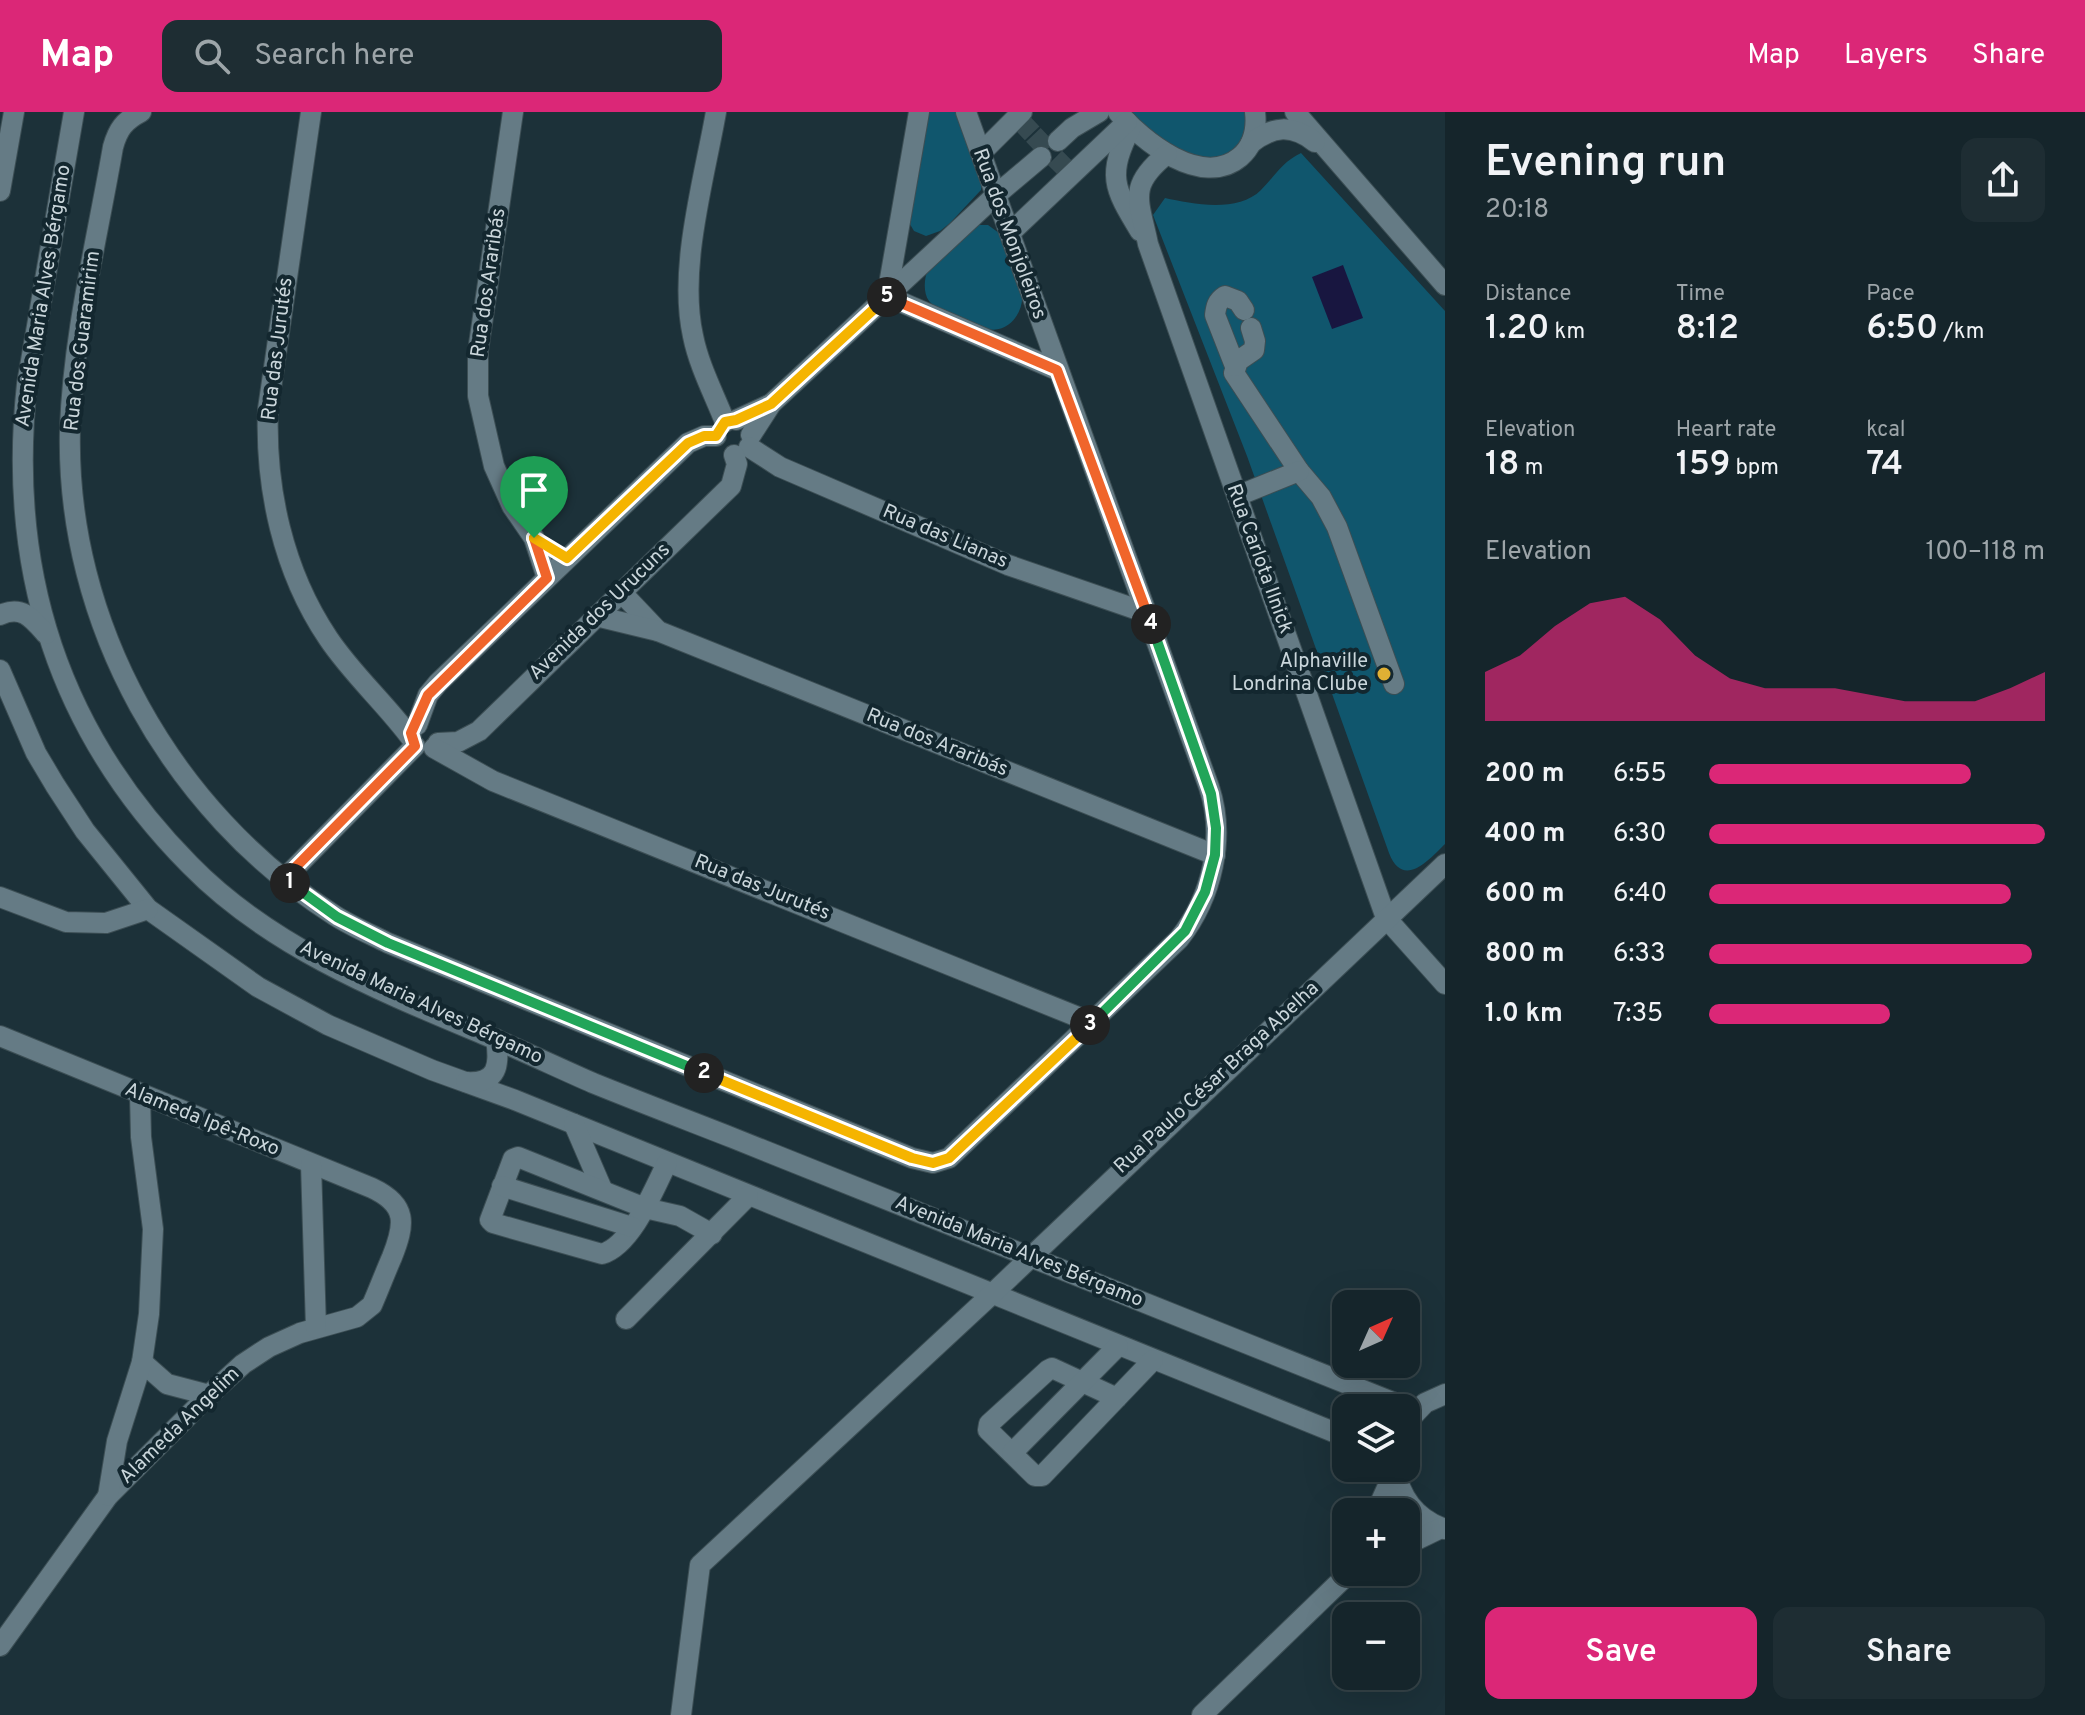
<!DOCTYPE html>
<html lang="en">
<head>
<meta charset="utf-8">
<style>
	:root { --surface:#15252b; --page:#1e2d33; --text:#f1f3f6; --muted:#9da5a9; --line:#344247; --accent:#db2777 }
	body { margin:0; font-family:Overpass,sans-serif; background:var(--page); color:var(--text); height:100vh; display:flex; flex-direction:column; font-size:30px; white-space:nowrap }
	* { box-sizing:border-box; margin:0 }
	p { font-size:26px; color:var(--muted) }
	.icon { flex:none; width:44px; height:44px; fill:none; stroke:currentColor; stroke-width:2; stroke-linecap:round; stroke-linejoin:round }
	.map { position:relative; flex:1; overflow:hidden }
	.details { display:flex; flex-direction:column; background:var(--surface); width:640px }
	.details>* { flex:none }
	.needle { width:52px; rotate:45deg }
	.fabs { position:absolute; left:1332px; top:1178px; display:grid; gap:16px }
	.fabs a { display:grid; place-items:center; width:88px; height:88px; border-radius:16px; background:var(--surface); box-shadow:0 8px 32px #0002,0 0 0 2px var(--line); font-size:40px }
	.pin { position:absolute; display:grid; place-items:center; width:68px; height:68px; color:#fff; margin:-82px -34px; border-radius:50% 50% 50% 0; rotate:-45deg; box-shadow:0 0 8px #0007 }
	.pin .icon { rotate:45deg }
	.km { position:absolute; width:40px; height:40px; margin:-20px; border-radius:50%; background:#222; color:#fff; font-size:22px; line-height:40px; text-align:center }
	.round { display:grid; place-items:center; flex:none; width:84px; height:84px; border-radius:16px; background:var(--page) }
	.overview { display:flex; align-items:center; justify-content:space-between; height:136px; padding:0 40px }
	h1 { font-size:44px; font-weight:600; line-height:60px }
	.stats { display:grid; grid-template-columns:repeat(3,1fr); gap:12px; height:136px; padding:8px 40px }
	.stats div { display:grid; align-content:center }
	.stats b { font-size:34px; font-weight:600 }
	.stats small { font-size:22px; font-weight:400 }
	.stats p { font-size:22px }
	.chart { height:224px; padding:16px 40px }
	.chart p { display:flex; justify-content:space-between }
	.chart svg { width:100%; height:144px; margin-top:8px; fill:var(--accent); opacity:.7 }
	.cta { display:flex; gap:16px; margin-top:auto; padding:16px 40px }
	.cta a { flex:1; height:92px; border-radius:16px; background:var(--accent); color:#fff; font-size:32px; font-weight:600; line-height:92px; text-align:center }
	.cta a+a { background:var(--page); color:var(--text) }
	ul { padding:0 40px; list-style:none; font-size:26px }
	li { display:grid; grid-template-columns:128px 96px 1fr; align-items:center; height:60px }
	li i { height:20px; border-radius:10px; background:var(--accent) }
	header { display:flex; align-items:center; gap:48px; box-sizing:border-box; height:112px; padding:0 40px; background:var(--accent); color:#fff }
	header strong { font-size:38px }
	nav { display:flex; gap:44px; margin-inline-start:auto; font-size:28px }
	.search { width:560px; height:72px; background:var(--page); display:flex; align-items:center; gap:20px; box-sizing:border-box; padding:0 28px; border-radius:16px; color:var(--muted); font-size:30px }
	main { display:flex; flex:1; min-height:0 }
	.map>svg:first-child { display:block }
	.green { fill:#10566d }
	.water { fill:#181640 }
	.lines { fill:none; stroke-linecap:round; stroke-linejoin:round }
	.minor-tunnel { stroke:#364a51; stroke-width:20; stroke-dasharray:20 10; stroke-linecap:butt }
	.minor-casing { stroke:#3c4e54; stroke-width:22 }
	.minor { stroke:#657b85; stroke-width:20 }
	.split-1-casing { stroke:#fff; stroke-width:16 }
	.split-2-casing { stroke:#fff; stroke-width:16 }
	.split-3-casing { stroke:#fff; stroke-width:16 }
	.split-4-casing { stroke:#fff; stroke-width:16 }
	.split-5-casing { stroke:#fff; stroke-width:16 }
	.split-6-casing { stroke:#fff; stroke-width:16 }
	.split-1 { stroke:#f0652b; stroke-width:10 }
	.split-2 { stroke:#22a559; stroke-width:10 }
	.split-3 { stroke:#f5b400; stroke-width:10 }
	.split-4 { stroke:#22a559; stroke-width:10 }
	.split-5 { stroke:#f0652b; stroke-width:10 }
	.split-6 { stroke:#f5b400; stroke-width:10 }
	.poi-dot { fill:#dfb034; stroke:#13272f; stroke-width:3 }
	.labels { text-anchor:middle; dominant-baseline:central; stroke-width:8; stroke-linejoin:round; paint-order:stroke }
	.street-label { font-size:20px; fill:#cad6db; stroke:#13272f }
	.poi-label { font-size:20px; fill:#cad6db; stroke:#13272f; text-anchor:end }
</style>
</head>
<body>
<header>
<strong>Map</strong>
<div class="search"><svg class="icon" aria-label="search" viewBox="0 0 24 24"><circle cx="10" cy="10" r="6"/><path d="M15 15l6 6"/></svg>Search here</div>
<nav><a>Map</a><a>Layers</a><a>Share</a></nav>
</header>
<main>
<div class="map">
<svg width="1445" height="1603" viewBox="0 0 1445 1603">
	<rect width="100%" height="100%" fill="#1c3139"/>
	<!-- green -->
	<g class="green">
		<path d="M925,0H956L982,70L981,78L950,111L940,119L926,124L914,119L907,107Z"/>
		<path d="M1130,0H1246C1247,16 1244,29 1231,39C1198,63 1152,20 1130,0Z"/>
		<path d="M1301,41L1445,199V732C1428,749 1403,777 1389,741L1247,344L1153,103L1165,86C1192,92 1238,101 1261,78C1275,64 1282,50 1301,41Z"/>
		<path d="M976,113H988L999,121L1022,182C1024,201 1008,222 987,217C977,214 966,208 957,204C948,200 935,197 929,189C923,181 924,166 928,158Z"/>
	</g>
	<!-- water -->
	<path class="water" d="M1343,153L1363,206L1332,217L1312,165Z"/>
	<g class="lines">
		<!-- minor-tunnel -->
		<g class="minor-tunnel">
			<path d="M1018,21L1034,6"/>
			<path d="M1033,37L1050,21"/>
			<path d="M1055,60L1070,45"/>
		</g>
		<defs>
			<g id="minor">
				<path d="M74,0L27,272C7,457 58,620 190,753C271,836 385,881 490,925C525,940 559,956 593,971C640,990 687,1008 733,1026C961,1117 1188,1208 1415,1299"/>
				<path d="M141,0C124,9 118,17 113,35C97,128 73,223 70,317C65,511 172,700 334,803C351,814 370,822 388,831L912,1046L933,1051L949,1046L1179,827C1212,785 1226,726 1209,675L966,0"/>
				<path d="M311,0L268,297C265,376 283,459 328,526C352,562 385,591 411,626"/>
				<path d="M513,0L478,239V284L494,354L512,394L534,426L547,466"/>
				<path d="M716,0C704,68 678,157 693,224C699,254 714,282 725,310"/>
				<path d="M1118,0C1142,29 1202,77 1240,45C1254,33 1257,17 1255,0"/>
				<path d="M1295,0L1445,173"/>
				<path d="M1131,15C1107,63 1113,75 1140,119"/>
				<path d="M1058,29L1072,16L1099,0"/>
				<path d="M1251,31C1273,14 1292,12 1315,30"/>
				<path d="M981,41L1022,0"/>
				<path d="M1167,42C1127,74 1139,88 1148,132L1386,806L1445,872"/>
				<path d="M0,79L14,0"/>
				<path d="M1010,121L1127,10"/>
				<path d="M887,184L919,0"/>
				<path d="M887,184L1057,258"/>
				<path d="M1251,216L1255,229L1254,238L1238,249L1234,261L1299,359L1321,385L1337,415L1394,572"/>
				<path d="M1235,254L1215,203C1216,195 1217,189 1225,184L1238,189L1244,198"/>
				<path d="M736,308L771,292"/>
				<path d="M751,323L771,292L996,83L1041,45"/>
				<path d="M749,335L780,355L1008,453L1147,501"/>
				<path d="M1237,384L1299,359"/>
				<path d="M621,480L658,519"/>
				<path d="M0,503C22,493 32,506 46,522"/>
				<path d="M596,504L658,519L1215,743"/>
				<path d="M0,558L36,641L55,673L85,719L148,797L258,875L328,913L432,958L515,988L1346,1325"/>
				<path d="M417,613L428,583L438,571L688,331L704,324H716"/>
				<path d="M438,631L458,630L479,619L731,374L737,352L734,343"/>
				<path d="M434,636L493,669L1093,911"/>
				<path d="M284,767L415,634"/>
				<path d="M0,785L66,810L106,811L148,797"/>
				<path d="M0,924L372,1076C408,1093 405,1112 392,1145C385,1161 379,1177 372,1193L357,1205L300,1221L269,1235L243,1252L209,1283L108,1384L0,1534"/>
				<path d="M466,970C498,972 500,953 496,927"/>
				<path d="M574,1012L602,1077"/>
				<path d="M667,1051C654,1077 632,1133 602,1142L493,1111L490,1108L513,1047L518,1045L645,1096L680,1104L712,1122"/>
				<path d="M311,1052L316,1216"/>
				<path d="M502,1074L632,1115"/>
				<path d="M626,1207L748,1084"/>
				<path d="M142,1250L167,1272L209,1283"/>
				<path d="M1117,1286L1052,1256L1048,1258L989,1312L988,1318L1035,1364H1042L1153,1248"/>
				<path d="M1406,1311L1425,1291L1445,1282"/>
				<path d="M1012,1341L1118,1234"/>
				<path d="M1395,1356C1400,1386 1416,1407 1445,1417"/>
				<path d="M108,1384L117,1329L142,1250L149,1202L153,1117L141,1025L140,983"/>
				<path d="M1376,1400L1395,1358"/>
				<path d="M1406,1433L1441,1416"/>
				<path d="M681,1603L700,1453L991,1183L1445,752"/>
				<path d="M1202,1603L1347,1463L1354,1460"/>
			</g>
		</defs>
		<!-- minor casing -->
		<use href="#minor" class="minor-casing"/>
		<!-- minor -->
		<use href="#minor" class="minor"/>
	</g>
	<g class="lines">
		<defs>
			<path id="split-1" d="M290,771L284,767L415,634L411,621L428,583L547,466L534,426"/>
			<path id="split-2" d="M290,771L337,805L388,831L704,961"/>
			<path id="split-3" d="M704,961L912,1046L933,1051L949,1046L1090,913"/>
			<path id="split-4" d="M1090,913L1185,819L1205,780L1215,743L1216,716L1211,682L1151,512"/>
			<path id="split-5" d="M887,185L1057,258L1151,512"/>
			<path id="split-6" d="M534,426L567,446L688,331L704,324H716L725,310L736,308L771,292L887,185"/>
		</defs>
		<!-- split-1 casing -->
		<use href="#split-1" class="split-1-casing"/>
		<!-- split-2 casing -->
		<use href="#split-2" class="split-2-casing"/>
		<!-- split-3 casing -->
		<use href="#split-3" class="split-3-casing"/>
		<!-- split-4 casing -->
		<use href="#split-4" class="split-4-casing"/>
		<!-- split-5 casing -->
		<use href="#split-5" class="split-5-casing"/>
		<!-- split-6 casing -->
		<use href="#split-6" class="split-6-casing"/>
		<!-- split-1 -->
		<use href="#split-1" class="split-1"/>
		<!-- split-2 -->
		<use href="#split-2" class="split-2"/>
		<!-- split-3 -->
		<use href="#split-3" class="split-3"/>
		<!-- split-4 -->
		<use href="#split-4" class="split-4"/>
		<!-- split-5 -->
		<use href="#split-5" class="split-5"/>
		<!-- split-6 -->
		<use href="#split-6" class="split-6"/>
	</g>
	<!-- markers -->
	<circle class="poi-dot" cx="1384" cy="562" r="8"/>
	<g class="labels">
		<!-- street labels -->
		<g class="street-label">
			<text transform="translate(1009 122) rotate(70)">Rua dos Monjoleiros</text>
			<text transform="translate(489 171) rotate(-82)">Rua dos Araribás</text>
			<text transform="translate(44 184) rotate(-81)">Avenida Maria Alves Bérgamo</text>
			<text transform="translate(83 229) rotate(-83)">Rua dos Guaramirim</text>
			<text transform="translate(278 237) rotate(-83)">Rua das Jurutés</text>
			<text transform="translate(945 425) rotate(23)">Rua das Lianas</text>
			<text transform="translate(1259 447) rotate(70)">Rua Carlota Ilnick</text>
			<text transform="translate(600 500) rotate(-44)">Avenida dos Urucuns</text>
			<text transform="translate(937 631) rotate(22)">Rua dos Araribás</text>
			<text transform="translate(762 776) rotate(22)">Rua das Jurutés</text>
			<text transform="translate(421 891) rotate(25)">Avenida Maria Alves Bérgamo</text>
			<text transform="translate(1217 966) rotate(-43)">Rua Paulo César Braga Abelha</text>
			<text transform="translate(202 1008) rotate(22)">Alameda Ipê-Roxo</text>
			<text transform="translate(1019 1140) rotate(22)">Avenida Maria Alves Bérgamo</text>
			<text transform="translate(180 1314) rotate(-44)">Alameda Angelim</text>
		</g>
		<!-- poi labels -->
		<g class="poi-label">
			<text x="1368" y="550">Alphaville<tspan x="1368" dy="23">Londrina Clube</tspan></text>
		</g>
	</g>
</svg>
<div class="fabs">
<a><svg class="needle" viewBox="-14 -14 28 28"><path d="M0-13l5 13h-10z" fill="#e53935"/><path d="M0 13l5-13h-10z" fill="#9da5a9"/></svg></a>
<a><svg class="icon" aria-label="layers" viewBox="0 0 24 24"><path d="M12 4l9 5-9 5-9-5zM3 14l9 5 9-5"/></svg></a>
<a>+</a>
<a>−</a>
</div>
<div class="pin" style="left:534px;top:426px;background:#1e9e55"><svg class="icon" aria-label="arrive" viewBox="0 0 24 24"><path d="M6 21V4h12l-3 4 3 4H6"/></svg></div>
<b class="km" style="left:290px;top:771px">1</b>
<b class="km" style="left:704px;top:961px">2</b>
<b class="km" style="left:1090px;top:913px">3</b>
<b class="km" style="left:1151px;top:512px">4</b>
<b class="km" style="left:887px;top:185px">5</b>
</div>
<section class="details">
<div class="overview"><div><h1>Evening run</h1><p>20:18</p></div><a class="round"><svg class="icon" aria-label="share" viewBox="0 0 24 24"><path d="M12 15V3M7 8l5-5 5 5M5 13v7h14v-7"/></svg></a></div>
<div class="stats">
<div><p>Distance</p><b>1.20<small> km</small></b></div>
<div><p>Time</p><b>8:12</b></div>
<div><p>Pace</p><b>6:50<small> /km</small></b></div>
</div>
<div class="stats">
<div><p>Elevation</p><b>18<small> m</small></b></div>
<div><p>Heart rate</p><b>159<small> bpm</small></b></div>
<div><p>kcal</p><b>74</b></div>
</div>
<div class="chart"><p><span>Elevation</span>100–118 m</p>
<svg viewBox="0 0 160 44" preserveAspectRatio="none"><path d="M0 44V29L10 24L20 15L30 8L40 6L50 13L60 24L70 31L80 34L90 34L100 34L110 36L120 38L130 38L140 38L150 34L160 29V44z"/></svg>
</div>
<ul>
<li><b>200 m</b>6:55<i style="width:78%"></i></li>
<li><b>400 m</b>6:30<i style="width:100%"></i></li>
<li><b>600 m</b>6:40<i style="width:90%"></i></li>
<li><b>800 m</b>6:33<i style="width:96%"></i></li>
<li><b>1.0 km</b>7:35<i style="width:54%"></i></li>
</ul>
<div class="cta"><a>Save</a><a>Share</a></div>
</section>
</main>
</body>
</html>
